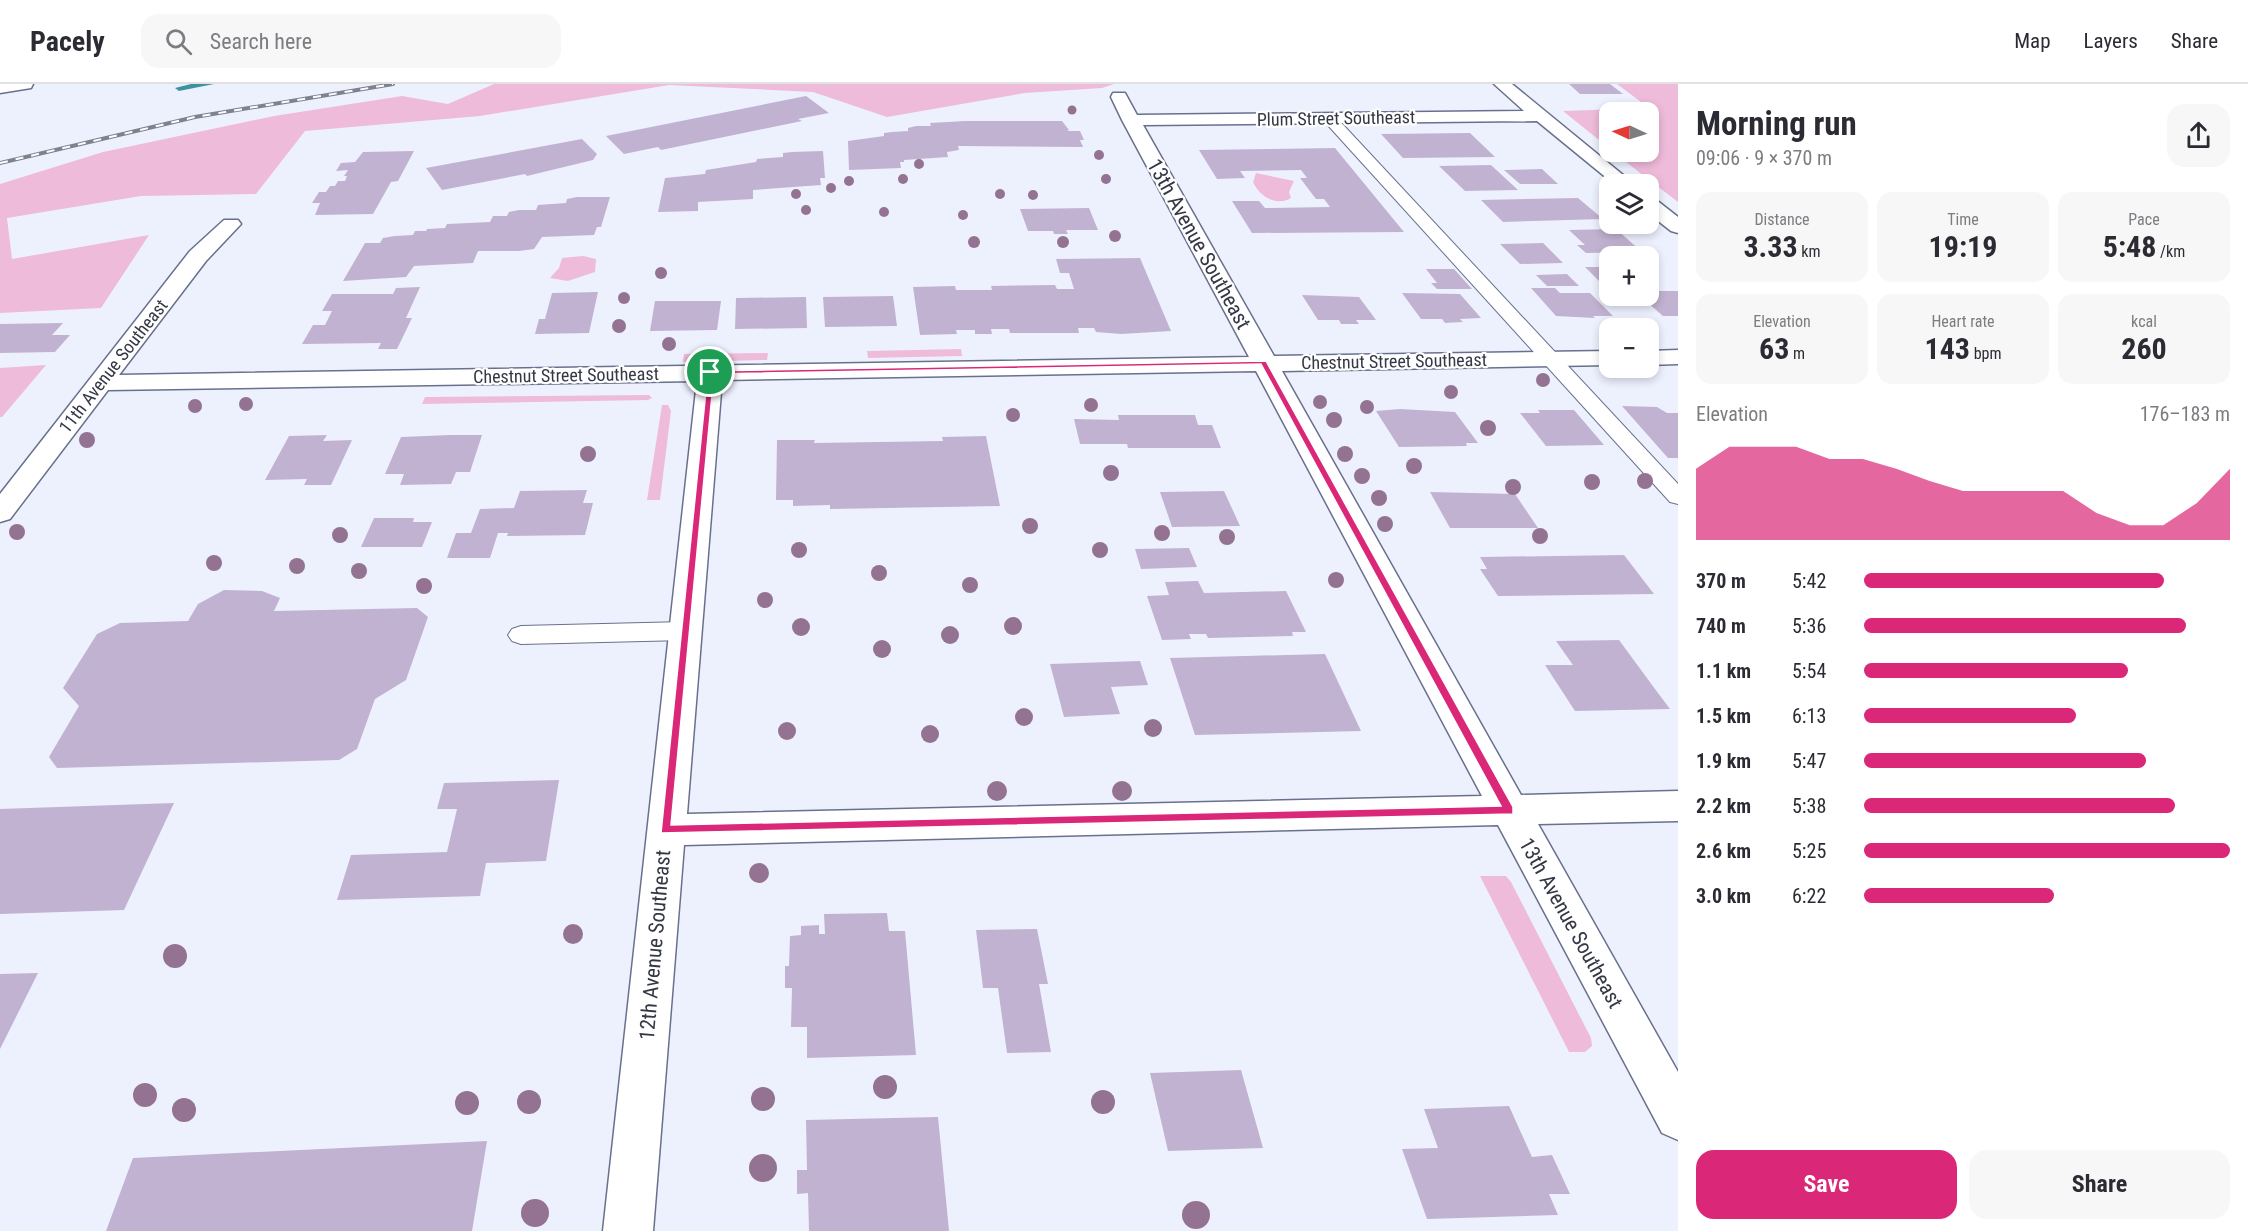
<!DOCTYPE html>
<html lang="en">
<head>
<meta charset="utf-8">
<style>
	:root { --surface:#fff; --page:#f7f7f7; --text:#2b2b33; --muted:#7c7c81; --line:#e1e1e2; --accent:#db2777 }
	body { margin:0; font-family:"Roboto Condensed",sans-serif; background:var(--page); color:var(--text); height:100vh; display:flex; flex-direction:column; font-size:22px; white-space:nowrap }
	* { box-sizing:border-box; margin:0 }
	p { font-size:20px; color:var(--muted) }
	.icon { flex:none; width:33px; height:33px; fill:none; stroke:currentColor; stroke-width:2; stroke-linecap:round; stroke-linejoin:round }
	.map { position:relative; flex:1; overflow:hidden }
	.side { display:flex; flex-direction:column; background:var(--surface); width:570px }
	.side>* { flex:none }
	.needle { width:39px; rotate:274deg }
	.tools { position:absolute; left:1599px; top:18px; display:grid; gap:12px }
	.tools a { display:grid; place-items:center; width:60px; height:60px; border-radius:12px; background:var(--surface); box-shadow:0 3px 9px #0003; font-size:30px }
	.pin { position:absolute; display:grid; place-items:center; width:51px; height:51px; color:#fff; margin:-26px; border:3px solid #fff; border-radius:50%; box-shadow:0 2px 6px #0007 }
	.round { display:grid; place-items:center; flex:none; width:63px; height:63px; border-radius:18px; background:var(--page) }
	.head { display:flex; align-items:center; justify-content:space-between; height:102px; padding:0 18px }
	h1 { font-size:33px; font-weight:700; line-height:45px }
	.stats { display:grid; grid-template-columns:repeat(3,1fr); gap:9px; height:102px; padding:6px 18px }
	.stats div { display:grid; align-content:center; border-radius:15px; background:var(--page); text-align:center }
	.stats b { font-size:30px; font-weight:700 }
	.stats small { font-size:16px; font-weight:400 }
	.stats p { font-size:16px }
	.chart { height:168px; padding:12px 18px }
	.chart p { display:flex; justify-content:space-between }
	.chart svg { width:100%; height:108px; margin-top:6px; fill:var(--accent); opacity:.7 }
	.action { display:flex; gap:12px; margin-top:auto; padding:12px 18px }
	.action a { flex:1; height:69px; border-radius:18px; background:var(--accent); color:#fff; font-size:24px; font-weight:700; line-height:69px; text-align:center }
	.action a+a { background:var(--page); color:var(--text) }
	ul { padding:0 18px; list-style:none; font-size:20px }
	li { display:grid; grid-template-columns:96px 72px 1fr; align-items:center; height:45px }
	li i { height:15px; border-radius:8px; background:var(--accent) }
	header { display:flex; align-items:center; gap:36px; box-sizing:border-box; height:84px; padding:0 30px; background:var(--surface); border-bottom:2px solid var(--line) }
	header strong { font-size:28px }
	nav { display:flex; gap:33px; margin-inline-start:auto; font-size:21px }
	.search { width:420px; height:54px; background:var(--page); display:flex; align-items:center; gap:15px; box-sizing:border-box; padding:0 21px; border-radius:18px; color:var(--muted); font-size:22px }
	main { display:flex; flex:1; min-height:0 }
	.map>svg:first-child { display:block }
	.green { fill:#efbbda }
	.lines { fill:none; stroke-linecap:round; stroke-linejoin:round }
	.stream { fill:#3c939e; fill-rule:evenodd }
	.building { fill:#c2b2d1 }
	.service-casing { stroke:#69708d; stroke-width:2 }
	.minor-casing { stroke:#69708d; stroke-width:3 }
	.secondary-casing { stroke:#69708d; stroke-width:3 }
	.service { fill:#fff; fill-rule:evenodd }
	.minor { fill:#fff; fill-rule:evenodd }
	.secondary { fill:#fff; fill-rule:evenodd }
	.rail-casing { stroke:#7e818e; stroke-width:4 }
	.rail { stroke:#fefefe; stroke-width:2; stroke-dasharray:8; stroke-linecap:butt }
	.tree { fill:#947292 }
	.route { fill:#db2777; stroke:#fff; stroke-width:1.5; fill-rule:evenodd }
	.labels { text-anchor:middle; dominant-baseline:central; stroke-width:4.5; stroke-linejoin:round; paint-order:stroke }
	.far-street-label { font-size:18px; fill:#343744; stroke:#fefefe }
	.street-label { font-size:21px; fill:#343744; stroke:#fefefe }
</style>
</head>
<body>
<header>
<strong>Pacely</strong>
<div class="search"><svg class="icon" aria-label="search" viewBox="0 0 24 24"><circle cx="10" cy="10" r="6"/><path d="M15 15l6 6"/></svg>Search here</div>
<nav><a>Map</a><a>Layers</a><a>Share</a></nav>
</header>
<main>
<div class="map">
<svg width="1678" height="1147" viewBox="0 0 1678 1147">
	<rect width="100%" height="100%" fill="#edf1fe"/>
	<!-- green -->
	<g class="green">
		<path d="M494,0H1114L1102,4L1025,9L887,33L813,8L669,1L480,32L305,47L256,110L141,112L7,134L12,175L149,151L101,224L0,229V100L103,68L274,32L402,12L448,20Z"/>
		<path d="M1617,0H1678V118L1613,68H1648V28H1610L1609,64L1563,27L1649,24Z"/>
		<path d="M1256,89L1294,97L1289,108L1291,114C1276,123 1259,112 1253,98Z"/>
		<path d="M583,172L596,175L595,188L568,197L550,194L559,184L562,174Z"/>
		<path d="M961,265L962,272L868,274L867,267Z"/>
		<path d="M768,269L767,276L683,278L684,270Z"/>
		<path d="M46,281L2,333H0V284Z"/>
		<path d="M649,311L652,314L648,316L422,320L425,313Z"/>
		<path d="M662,321H668L671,327L660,416H647Z"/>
		<path d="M1480,792H1506L1511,798L1591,954L1592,962L1585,968H1569Z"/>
	</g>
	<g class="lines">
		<!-- stream -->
		<path class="stream" d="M214,0L179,7L175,4L191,0Z"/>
	</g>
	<!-- building -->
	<g class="building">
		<path d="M1569,0H1610L1623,10H1580Z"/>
		<path d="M806,12L829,29L798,35L802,37L661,66L658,63L624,70L606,52Z"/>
		<path d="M965,37H1062L1069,46L1067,47H1080L1084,56H1080L1083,63L958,62L959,66L947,68L948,73L904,76V78H900L901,84L849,86L848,57L884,52V49L892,48L908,47V44L916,42H931L930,39Z"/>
		<path d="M1470,49L1495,73L1403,74L1381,50Z"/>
		<path d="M582,55L597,70L593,76L527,92L525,90L442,106L426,84Z"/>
		<path d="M1335,64L1404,148L1252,149L1232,117H1259L1265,124L1330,123L1324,115H1316L1300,94H1307L1301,86L1240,87L1245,94L1217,95L1199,66Z"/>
		<path d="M414,67L398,97L391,98L373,130L315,131L320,119H312L319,108H326L330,102H335L338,97H345L347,92H344L348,86L336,87L341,79L355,78L363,68Z"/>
		<path d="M823,67L825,94H820L821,101L753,106V115L698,118V127L658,128L665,94L705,90L706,86L756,78L757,75L783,73V69L792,68Z"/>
		<path d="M1491,81L1518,106L1465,107L1439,82Z"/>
		<path d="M1542,85L1558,100H1520L1504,86Z"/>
		<path d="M577,113H610L601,143H597L594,151L542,153L534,165L519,167H478L473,179L414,182L406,193L343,197L365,159H380L383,154L395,152L413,151L415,147H426L427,145L445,144L447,140L490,138L493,132H507L509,128L519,126H536L538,121L566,119L567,115Z"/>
		<path d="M1578,114L1603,135L1503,138L1481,116Z"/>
		<path d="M1089,124L1098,146H1066L1068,150H1054L1053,147H1028L1020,125Z"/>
		<path d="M1616,145L1642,168L1586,169L1577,161H1585L1569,146Z"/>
		<path d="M1543,159L1563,179L1520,180L1500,160Z"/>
		<path d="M1140,174L1171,247L1121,250L1096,248L1094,244H1078L1079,249H1010L1009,245H991L992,250H975V246H956L957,250L920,251L913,203L955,202L956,206H992L991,202L1055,201L1057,205H1074L1069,189H1060L1056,175Z"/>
		<path d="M1585,183H1610V199H1601Z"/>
		<path d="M1426,185H1454L1472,205H1437L1431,199H1437Z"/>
		<path d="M1567,190L1579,202H1547L1536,191Z"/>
		<path d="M420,203L406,234H412L397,265H378L381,259L302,260L313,241H325L332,227H322L332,210H393L396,204Z"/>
		<path d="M1531,204H1555L1560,209H1590L1613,232H1593L1595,234L1556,232Z"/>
		<path d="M1648,207H1678V232H1663L1640,212H1648Z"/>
		<path d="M598,208L589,249L535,250L539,235H545L552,209Z"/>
		<path d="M1402,209L1460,210L1481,234L1460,235L1463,238L1445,239L1442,235H1421Z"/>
		<path d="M1302,211L1359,213L1376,236H1356L1359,240H1341L1339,236H1318Z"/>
		<path d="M893,212L897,242L825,243L823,213Z"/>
		<path d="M806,213L807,244L735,245L736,214Z"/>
		<path d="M655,217H721L717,246L650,247Z"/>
		<path d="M63,239L52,251H70L55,268L0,269V240Z"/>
		<path d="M1622,322L1657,323L1667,329H1678V374H1668Z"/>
		<path d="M1400,325L1455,328L1478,359H1466L1467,362L1399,363L1376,327Z"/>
		<path d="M1538,326H1574L1604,361L1546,362L1520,329H1540Z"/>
		<path d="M1118,331H1195L1198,341H1212L1221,364H1128L1127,360H1080L1074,335L1119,336Z"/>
		<path d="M327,351L323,357L352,356L331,401H304L307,395L265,396L289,352Z"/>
		<path d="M450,351H482L470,388H456L451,400L400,401L404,390H385L401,353Z"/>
		<path d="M986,352L1000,422L830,425V421L793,422V416H776L777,356H815L814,359L943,357L942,353Z"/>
		<path d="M587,406L583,419H593L585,451L507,452L508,449H498L490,474H447L456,449H471L480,425L514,424L520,407Z"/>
		<path d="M1224,407L1240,442L1172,443L1160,408Z"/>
		<path d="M1430,408L1515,410L1538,444H1450Z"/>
		<path d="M374,434H414L413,438H432L422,463H361Z"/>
		<path d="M1189,464L1197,483L1141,485L1135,465Z"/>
		<path d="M1624,471L1654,510L1498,512L1480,485H1487L1480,473Z"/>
		<path d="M1198,497L1204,509L1286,507L1306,548H1292L1293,552L1208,554L1206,550H1189L1191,555L1162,556L1147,512L1169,511L1165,498Z"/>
		<path d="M224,506L262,507L280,514L274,527L417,524L428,533L406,596L375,615L357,665L339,676L57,684L49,673L79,622L63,604L97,550L120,539L188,537L198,520Z"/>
		<path d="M1619,556L1655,605L1670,625L1575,627L1545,581H1573L1556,557Z"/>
		<path d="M1325,570L1361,647L1195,651L1170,574Z"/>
		<path d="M1140,577L1148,601L1111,603L1120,630L1064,633L1050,580Z"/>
		<path d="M559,696L546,777L486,779L480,812L337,816L351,771L447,768L457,725H437L444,699Z"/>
		<path d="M174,719L124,826L0,830V725Z"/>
		<path d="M887,829L889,847H905L916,971L807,974V943H791L792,904H785V882H789L790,852L801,851V842L819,841V850H825L824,830Z"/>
		<path d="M1037,845L1048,900H1039L1051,968L1007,969L998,904H983L976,846Z"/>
		<path d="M38,889L0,965V890Z"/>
		<path d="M1241,986L1263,1064L1168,1067L1150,989Z"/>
		<path d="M1509,1022L1532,1073L1552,1071L1570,1110H1549L1558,1131L1427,1135L1402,1065L1438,1064L1424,1025Z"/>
		<path d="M938,1033L949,1147H809L808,1109L797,1110V1086H807L806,1036Z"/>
		<path d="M487,1057L472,1147H106L133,1074Z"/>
	</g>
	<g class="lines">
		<defs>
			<g id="service">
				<path d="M1329,30L1334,31L1678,400V420L1670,418L1324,37L1322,34Z"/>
				<path d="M685,538L694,541L697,547L694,553L685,556L521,560L512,557L508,551L512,545L521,542Z"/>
			</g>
			<g id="minor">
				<path d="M1494,0H1512L1634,100H1614L1537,37L1143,41L1274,272L1610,267V281L1282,287L1521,711L1678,707V737L1538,740L1678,988V1056L1662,1049L1498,741L684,761L653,1147H603L697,297L108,306L10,435L0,438V410L190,167L224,136H238L241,140L206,177L119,291L1249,273L1122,36L1111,13L1113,9H1125L1137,31L1524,27ZM1256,287L1482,712L687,730L722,296Z"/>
				<path d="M1648,113L1655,115L1678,133V149L1671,147L1648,129Z"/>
				<path d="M1678,266V280L1648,281V267Z"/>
			</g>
			<path id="secondary" d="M0,0H33L31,4L0,9Z"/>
		</defs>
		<!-- service casing -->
		<use href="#service" class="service-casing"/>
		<!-- minor casing -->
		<use href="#minor" class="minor-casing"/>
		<!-- secondary casing -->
		<use href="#secondary" class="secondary-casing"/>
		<!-- service -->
		<use href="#service" class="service"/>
		<!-- minor -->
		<use href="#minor" class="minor"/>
		<!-- secondary -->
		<use href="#secondary" class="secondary"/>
		<defs>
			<path id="rail" d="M0,79L195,33L393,0"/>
		</defs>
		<!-- rail casing -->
		<use href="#rail" class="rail-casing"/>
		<!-- rail -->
		<use href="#rail" class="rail"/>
	</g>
	<!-- trees -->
	<g class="tree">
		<circle cx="1072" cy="26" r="4.5"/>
		<circle cx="1099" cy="71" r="5"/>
		<circle cx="919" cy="80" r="5"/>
		<circle cx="903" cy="95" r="5"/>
		<circle cx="1106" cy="95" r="5"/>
		<circle cx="849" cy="97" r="5"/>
		<circle cx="831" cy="104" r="5"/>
		<circle cx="796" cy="110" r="5"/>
		<circle cx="1000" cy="110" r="5"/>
		<circle cx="1033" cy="111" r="5"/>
		<circle cx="806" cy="126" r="5"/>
		<circle cx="884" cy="128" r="5"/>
		<circle cx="963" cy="131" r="5"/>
		<circle cx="1115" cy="152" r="6"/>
		<circle cx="974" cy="158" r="6"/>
		<circle cx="1063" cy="158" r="6"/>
		<circle cx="661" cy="189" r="6"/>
		<circle cx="624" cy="214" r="6"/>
		<circle cx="619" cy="242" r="7"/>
		<circle cx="669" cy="260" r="7"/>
		<circle cx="1543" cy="296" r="7"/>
		<circle cx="1451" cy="308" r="7"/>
		<circle cx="1320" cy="318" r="7"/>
		<circle cx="246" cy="320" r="7"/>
		<circle cx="1091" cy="321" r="7"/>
		<circle cx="195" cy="322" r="7"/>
		<circle cx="1367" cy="323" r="7"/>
		<circle cx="1013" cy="331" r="7"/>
		<circle cx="1334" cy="336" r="8"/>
		<circle cx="1488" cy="344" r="8"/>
		<circle cx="87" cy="356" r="8"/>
		<circle cx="588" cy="370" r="8"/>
		<circle cx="1345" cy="370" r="8"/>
		<circle cx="1414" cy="382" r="8"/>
		<circle cx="1111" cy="389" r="8"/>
		<circle cx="1362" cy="392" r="8"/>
		<circle cx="1645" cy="397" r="8"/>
		<circle cx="1592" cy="398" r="8"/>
		<circle cx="1513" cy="403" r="8"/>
		<circle cx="1379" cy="414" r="8"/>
		<circle cx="1385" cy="440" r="8"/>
		<circle cx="1030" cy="442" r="8"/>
		<circle cx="17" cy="448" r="8"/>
		<circle cx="1162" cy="449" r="8"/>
		<circle cx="340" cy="451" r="8"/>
		<circle cx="1540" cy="452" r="8"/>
		<circle cx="1227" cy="453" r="8"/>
		<circle cx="799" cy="466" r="8"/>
		<circle cx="1100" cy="466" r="8"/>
		<circle cx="214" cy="479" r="8"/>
		<circle cx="297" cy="482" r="8"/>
		<circle cx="359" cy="487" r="8"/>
		<circle cx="879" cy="489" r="8"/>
		<circle cx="1336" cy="496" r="8"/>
		<circle cx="970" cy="501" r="8"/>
		<circle cx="424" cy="502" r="8"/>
		<circle cx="765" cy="516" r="8"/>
		<circle cx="1013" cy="542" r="9"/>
		<circle cx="801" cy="543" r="9"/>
		<circle cx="950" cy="551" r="9"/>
		<circle cx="882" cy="565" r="9"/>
		<circle cx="1024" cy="633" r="9"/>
		<circle cx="1153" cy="644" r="9"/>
		<circle cx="787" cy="647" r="9"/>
		<circle cx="930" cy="650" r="9"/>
		<circle cx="997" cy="707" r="10"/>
		<circle cx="1122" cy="707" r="10"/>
		<circle cx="759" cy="789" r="10"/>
		<circle cx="573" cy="850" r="10"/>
		<circle cx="175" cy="872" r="12"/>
		<circle cx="885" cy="1003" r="12"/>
		<circle cx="145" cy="1011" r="12"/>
		<circle cx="763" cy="1015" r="12"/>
		<circle cx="529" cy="1018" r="12"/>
		<circle cx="1103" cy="1018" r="12"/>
		<circle cx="467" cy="1019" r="12"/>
		<circle cx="184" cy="1026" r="12"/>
		<circle cx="763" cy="1084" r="14"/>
		<circle cx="535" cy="1129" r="14"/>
		<circle cx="1196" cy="1131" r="14"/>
	</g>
	<!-- route -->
	<path class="route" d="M1266,277L1513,723V730L661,749L708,287ZM1261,280L1501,722L671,741L714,290Z"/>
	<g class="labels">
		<!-- far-street labels -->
		<g class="far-street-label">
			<text transform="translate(1336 34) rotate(-1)">Plum Street Southeast</text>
			<text transform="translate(1394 277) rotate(-1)">Chestnut Street Southeast</text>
			<text transform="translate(113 282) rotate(-52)">11th Avenue Southeast</text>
			<text transform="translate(566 291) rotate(-1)">Chestnut Street Southeast</text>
		</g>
		<!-- street labels -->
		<g class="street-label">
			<text transform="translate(1199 160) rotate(61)">13th Avenue Southeast</text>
			<text transform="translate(1571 839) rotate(61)">13th Avenue Southeast</text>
			<text transform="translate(655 861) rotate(-85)">12th Avenue Southeast</text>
		</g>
	</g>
</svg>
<div class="tools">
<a><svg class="needle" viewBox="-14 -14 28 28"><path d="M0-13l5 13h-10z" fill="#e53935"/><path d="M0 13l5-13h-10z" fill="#7c7c81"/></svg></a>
<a><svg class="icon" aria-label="layers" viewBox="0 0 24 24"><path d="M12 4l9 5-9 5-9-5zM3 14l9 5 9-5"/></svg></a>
<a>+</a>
<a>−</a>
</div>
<div class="pin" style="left:710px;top:288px;background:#1e9e55"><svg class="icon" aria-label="arrive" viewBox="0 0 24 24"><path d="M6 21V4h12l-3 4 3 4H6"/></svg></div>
</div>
<section class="side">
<div class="head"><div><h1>Morning run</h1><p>09:06 · 9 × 370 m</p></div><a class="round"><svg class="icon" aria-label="share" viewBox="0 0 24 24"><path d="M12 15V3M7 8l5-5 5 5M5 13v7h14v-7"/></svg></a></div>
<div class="stats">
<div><p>Distance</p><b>3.33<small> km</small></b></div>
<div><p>Time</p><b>19:19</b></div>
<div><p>Pace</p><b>5:48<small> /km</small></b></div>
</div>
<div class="stats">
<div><p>Elevation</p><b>63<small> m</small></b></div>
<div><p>Heart rate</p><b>143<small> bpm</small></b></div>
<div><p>kcal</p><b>260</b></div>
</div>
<div class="chart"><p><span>Elevation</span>176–183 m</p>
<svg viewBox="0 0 160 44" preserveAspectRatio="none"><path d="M0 44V15L10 6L20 6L30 6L40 11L50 11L60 15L70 20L80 24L90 24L100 24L110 24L120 33L130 38L140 38L150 29L160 15V44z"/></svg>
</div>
<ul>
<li><b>370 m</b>5:42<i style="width:82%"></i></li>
<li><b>740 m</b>5:36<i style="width:88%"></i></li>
<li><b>1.1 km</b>5:54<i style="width:72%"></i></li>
<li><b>1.5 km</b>6:13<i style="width:58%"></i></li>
<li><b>1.9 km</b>5:47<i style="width:77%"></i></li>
<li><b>2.2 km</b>5:38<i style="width:85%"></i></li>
<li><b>2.6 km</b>5:25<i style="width:100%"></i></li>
<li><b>3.0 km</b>6:22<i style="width:52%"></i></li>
</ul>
<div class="action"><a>Save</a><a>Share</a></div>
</section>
</main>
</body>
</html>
